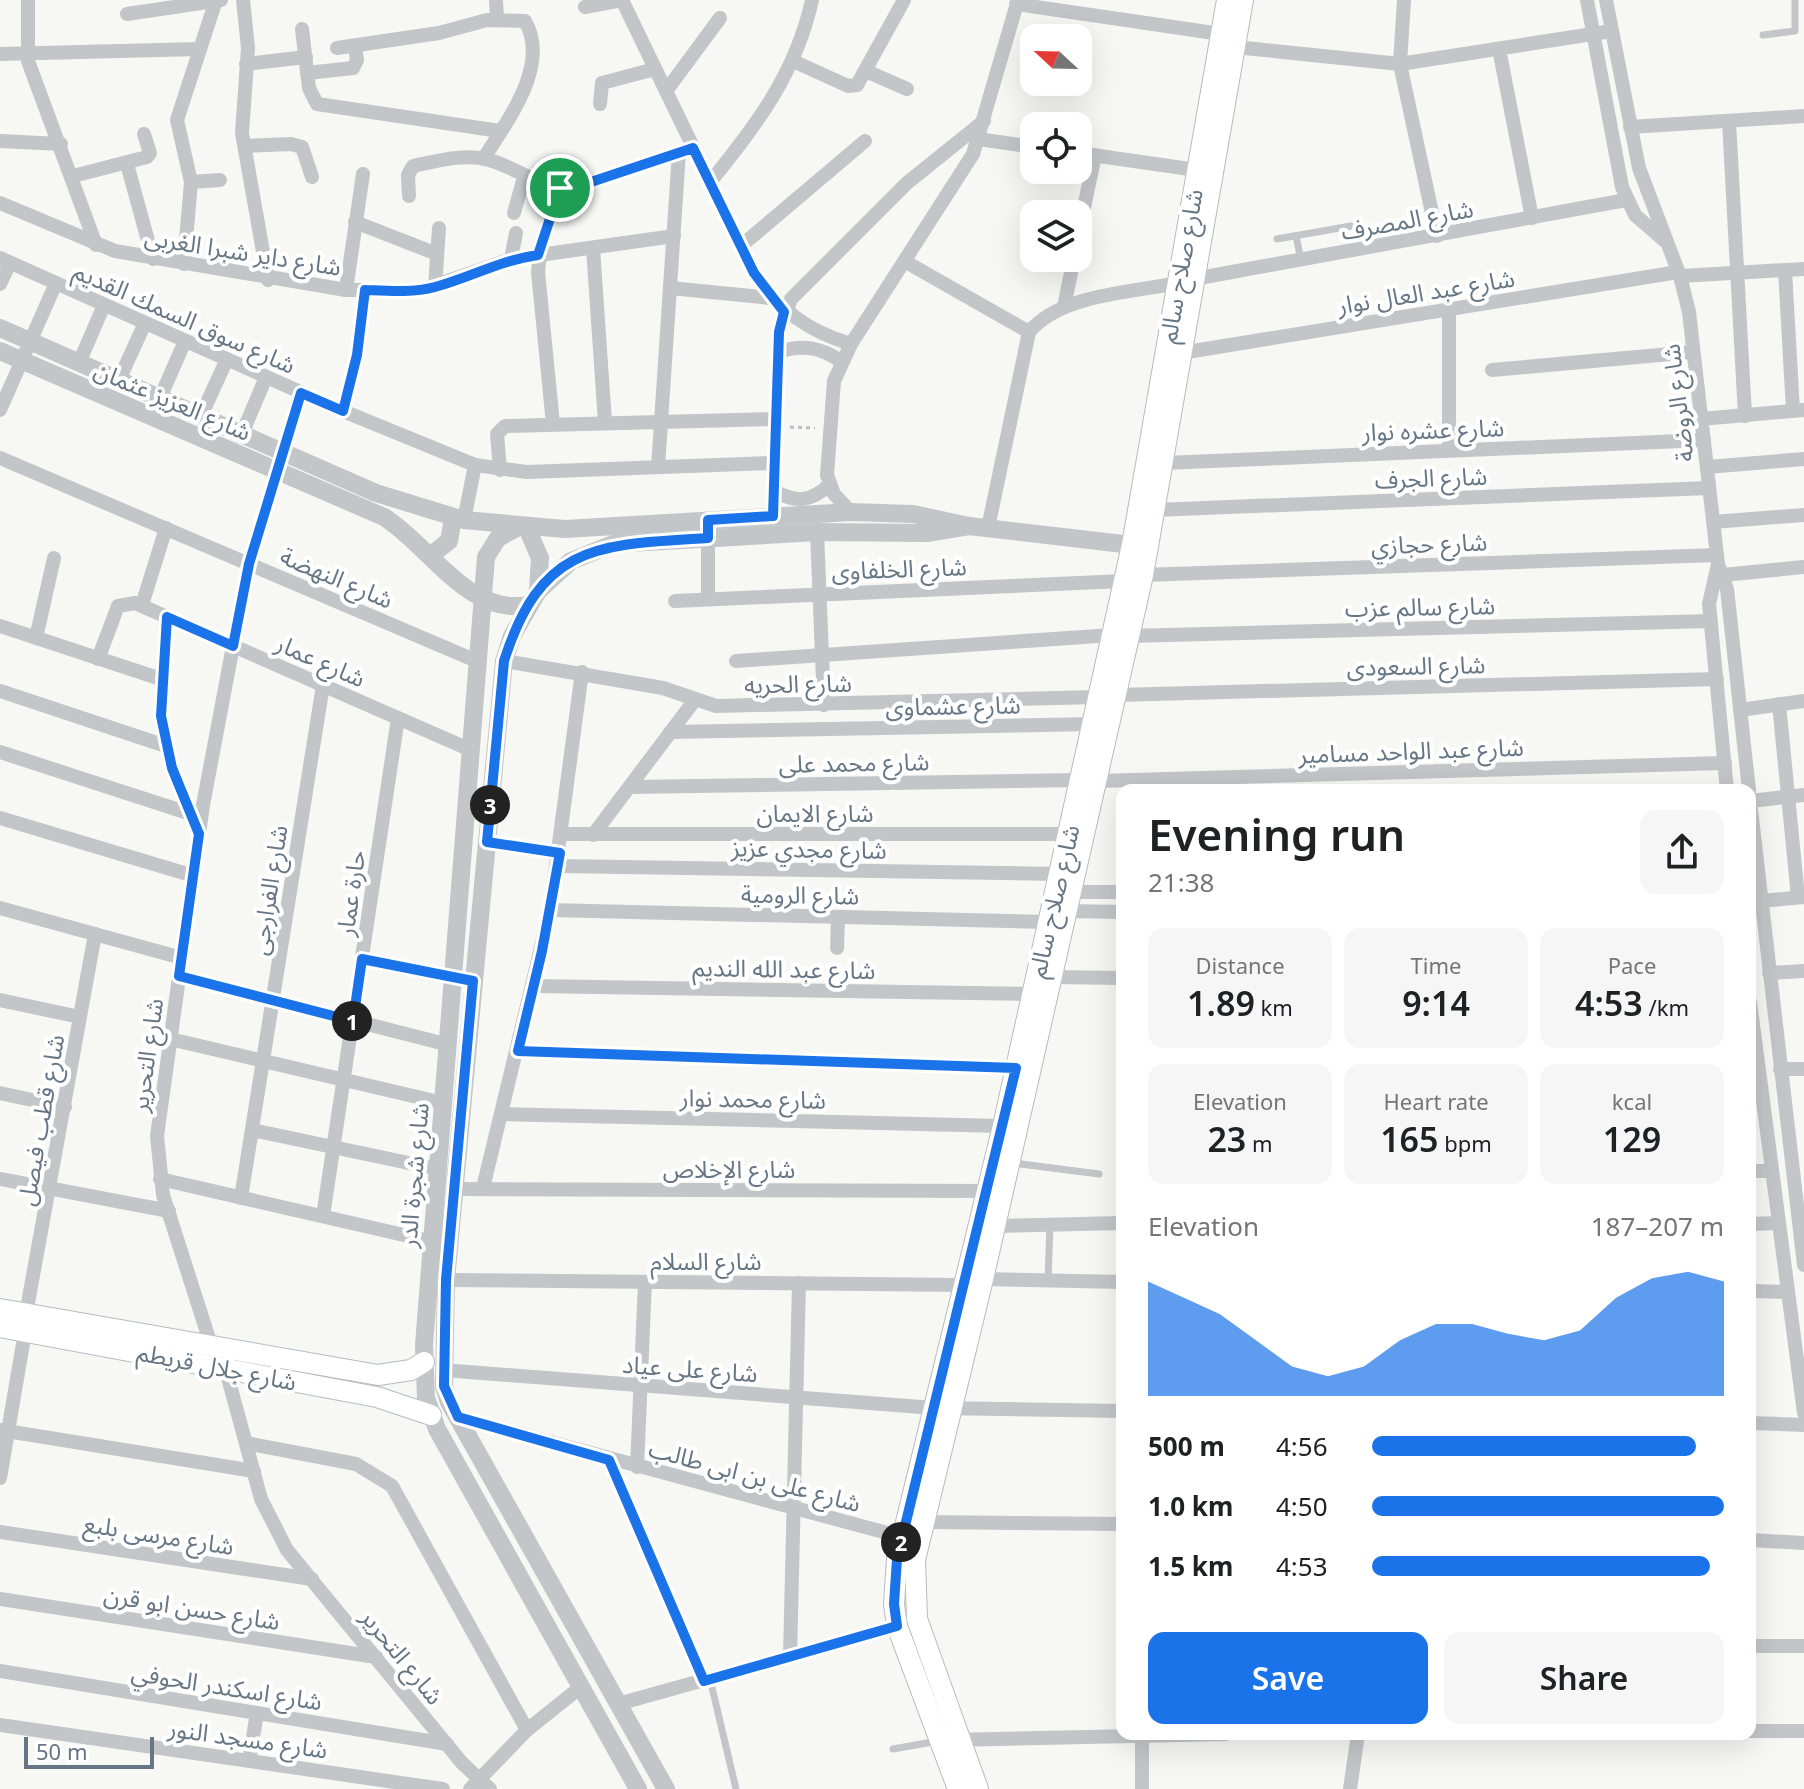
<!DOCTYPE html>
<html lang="en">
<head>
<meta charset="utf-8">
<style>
	:root { --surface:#fff; --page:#f6f6f6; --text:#202124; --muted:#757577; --accent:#1a73e8 }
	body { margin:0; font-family:"Noto Sans","Noto Sans Arabic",sans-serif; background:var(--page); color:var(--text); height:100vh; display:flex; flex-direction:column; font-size:30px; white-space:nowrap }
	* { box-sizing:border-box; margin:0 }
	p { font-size:26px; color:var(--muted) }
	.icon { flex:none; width:44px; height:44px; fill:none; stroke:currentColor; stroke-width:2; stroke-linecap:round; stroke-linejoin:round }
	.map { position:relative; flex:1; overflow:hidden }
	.details { position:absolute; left:1116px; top:784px; width:640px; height:956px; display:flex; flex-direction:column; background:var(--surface); border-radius:16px; box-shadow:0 8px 32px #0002 }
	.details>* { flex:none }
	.needle { width:52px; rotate:292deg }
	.controls { position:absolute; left:1020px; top:24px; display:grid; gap:16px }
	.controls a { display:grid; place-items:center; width:72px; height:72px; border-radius:16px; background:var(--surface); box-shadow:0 8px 32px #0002; font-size:40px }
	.scale { position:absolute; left:24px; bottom:20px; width:130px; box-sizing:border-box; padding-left:8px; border:4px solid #667685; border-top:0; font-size:22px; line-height:28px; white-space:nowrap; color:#667685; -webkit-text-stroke:6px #fff; paint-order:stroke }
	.pin { position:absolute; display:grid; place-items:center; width:68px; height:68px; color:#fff; margin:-34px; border:4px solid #fff; border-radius:50%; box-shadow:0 2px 8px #0007 }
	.km { position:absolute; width:40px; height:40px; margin:-20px; border-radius:50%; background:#222; color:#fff; font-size:22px; line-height:40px; text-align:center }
	.round { display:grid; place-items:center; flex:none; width:84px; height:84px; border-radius:16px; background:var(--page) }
	.headline { display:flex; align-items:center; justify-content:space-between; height:136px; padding:0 32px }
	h1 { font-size:44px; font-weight:600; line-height:60px }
	.metrics { display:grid; grid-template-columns:repeat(3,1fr); gap:12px; height:136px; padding:8px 32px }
	.metrics div { display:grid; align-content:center; border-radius:16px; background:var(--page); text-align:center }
	.metrics b { font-size:34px; font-weight:600 }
	.metrics small { font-size:22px; font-weight:400 }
	.metrics p { font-size:22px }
	.chart { height:224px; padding:16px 32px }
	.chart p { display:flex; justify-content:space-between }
	.chart svg { width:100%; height:144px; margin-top:8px; fill:var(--accent); opacity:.7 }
	.primary-button { display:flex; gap:16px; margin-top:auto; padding:16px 32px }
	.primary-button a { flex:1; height:92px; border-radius:16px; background:var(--accent); color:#fff; font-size:32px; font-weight:600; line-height:92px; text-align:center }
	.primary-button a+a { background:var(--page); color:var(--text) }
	ul { padding:0 32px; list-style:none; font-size:26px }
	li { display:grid; grid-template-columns:128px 96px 1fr; align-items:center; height:60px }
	li i { height:20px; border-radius:10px; background:var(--accent) }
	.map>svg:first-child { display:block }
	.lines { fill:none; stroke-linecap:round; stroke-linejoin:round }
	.secondary-casing { stroke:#b6bbc0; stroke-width:22 }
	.path { stroke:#bcbec1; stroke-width:3; stroke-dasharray:4 4; stroke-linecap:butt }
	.service { stroke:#c2c6c9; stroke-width:7 }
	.minor { stroke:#c2c6c9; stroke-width:14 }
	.tertiary { stroke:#c2c6c9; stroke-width:18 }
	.secondary { stroke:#fff; stroke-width:20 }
	.route-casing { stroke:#fff; stroke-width:16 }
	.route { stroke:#1a73e8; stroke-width:10 }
	.labels { text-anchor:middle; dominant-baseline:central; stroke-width:8; stroke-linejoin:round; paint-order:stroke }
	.street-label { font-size:24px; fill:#667685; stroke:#fff }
</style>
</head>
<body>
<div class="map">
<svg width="1804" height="1789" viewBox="0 0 1804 1789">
	<rect width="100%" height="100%" fill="#f7f7f4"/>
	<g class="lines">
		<defs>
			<g id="secondary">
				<path d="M0,1309L378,1375L411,1370L424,1362"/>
				<path d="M0,1327L377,1397L431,1415"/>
				<path d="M958,1789L897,1626L894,1604L897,1559L1003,1126L1132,545L1227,0"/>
				<path d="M978,1789L917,1619L915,1560L983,1279L1143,575L1243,0"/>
			</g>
		</defs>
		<!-- secondary casing -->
		<use href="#secondary" class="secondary-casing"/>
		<!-- path -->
		<path class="path" d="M790,427L815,428"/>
		<!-- service -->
		<g class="service">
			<path d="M1763,35L1795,31V0"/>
			<path d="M1296,236L1301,260"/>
			<path d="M1277,239L1351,226"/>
			<path d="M1013,1163L1099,1174"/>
			<path d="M1048,1280L1050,1225"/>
			<path d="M710,1679L736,1789"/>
			<path d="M893,1749L938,1741"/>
		</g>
		<!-- minor -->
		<g class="minor">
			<path d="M28,0V61L96,245"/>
			<path d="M243,0L248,48L242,133L268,280"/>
			<path d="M496,0L497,19"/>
			<path d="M622,0L754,273C780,310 807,331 851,344"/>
			<path d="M1404,0L1400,64L1437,236"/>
			<path d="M1587,0L1622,187L1635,215L1665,241"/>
			<path d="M1606,0L1639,168L1680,276L1689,312L1718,564L1727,589L1749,790"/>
			<path d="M1016,4L1221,34"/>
			<path d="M585,7L622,0"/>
			<path d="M127,14L221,0"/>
			<path d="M302,29L309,88L317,104L500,131"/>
			<path d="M1235,47L1400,64L1612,31"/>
			<path d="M337,48L439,33L487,20L525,21C551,66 506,122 484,158"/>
			<path d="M1499,49L1532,218"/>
			<path d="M0,54L200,49"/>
			<path d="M793,61L848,86L857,85L904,0"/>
			<path d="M246,64L306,57"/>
			<path d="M866,71L907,89"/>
			<path d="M307,73L353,68L357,60L355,46"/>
			<path d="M666,91L720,18"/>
			<path d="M600,104L602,83L655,69"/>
			<path d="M1729,121L1745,416"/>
			<path d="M1630,127L1804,116"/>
			<path d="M978,139L1034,147"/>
			<path d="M0,141L61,144"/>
			<path d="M245,146L291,144L302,147L312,177"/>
			<path d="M1078,153L1197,170"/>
			<path d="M127,164L153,259"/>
			<path d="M73,176L147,157L150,153L144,134"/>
			<path d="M191,182L220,180"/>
			<path d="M710,182C756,126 796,73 812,0"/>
			<path d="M409,196L408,175L413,166C437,161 465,153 489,160C522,169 542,193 579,186L693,148"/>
			<path d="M0,203L115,251L346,290H421L511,259L674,236"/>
			<path d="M514,213L524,177"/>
			<path d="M355,222L437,254"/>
			<path d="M1078,236L1095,155"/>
			<path d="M741,246L865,141"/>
			<path d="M593,248L605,422"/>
			<path d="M0,258L343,411L475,465L527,472L774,463"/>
			<path d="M511,259L516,233"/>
			<path d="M906,262L1029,332L988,528"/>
			<path d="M184,264L191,182L177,120L216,0"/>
			<path d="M1785,270L1793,411"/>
			<path d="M1680,276L1804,269"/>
			<path d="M1194,279L1626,200"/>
			<path d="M0,284L10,263"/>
			<path d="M435,287L439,228"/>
			<path d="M670,288L771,298"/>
			<path d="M346,290L363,174"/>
			<path d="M1064,307L1074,258"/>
			<path d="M1449,310V450"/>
			<path d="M1029,332C1061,294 1130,293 1177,283"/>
			<path d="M778,352C802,344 821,347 842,362"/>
			<path d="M1181,353L1678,272"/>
			<path d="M79,363L104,305"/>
			<path d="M1492,370L1693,352"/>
			<path d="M119,380L145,323"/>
			<path d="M160,398L185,341"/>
			<path d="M0,410L56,283"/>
			<path d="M343,411L357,355L365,290"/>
			<path d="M201,416L227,359"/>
			<path d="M1701,419L1804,410"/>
			<path d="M553,424L538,272L541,243L560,188"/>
			<path d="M242,434L266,377"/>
			<path d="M0,458L479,662"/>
			<path d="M1164,463L1704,440"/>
			<path d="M658,467L679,152"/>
			<path d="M1707,467L1804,459"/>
			<path d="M500,470L497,434L505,426L775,419"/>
			<path d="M774,491C796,503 811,502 829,485"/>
			<path d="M1155,510L1709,488"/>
			<path d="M851,512L834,494L827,475L834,381L851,344L973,154L1018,0"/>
			<path d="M773,516L779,332L791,299L907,183L984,121"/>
			<path d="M464,520L475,465"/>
			<path d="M1713,522L1804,515"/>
			<path d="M708,528V599"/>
			<path d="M817,532L824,705"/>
			<path d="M1718,564L1709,604L1727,790"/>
			<path d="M1143,575L1717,555"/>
			<path d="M1723,575L1804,567"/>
			<path d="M675,601L1124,581"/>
			<path d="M142,605L166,528"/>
			<path d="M167,617L161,716L172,768L198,830"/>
			<path d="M0,626L161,679"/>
			<path d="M1129,636L1711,621"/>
			<path d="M36,638L54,558"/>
			<path d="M98,659L118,606L135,603L471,750"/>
			<path d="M504,661L663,688L716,706L1098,697"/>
			<path d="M736,661L1112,635"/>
			<path d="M0,691L166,746"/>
			<path d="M1117,695L1717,679"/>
			<path d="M1779,704L1798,897"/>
			<path d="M1740,710L1804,701"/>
			<path d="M670,732L1092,724"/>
			<path d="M0,752L191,814"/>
			<path d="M1098,781L1725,763"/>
			<path d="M629,787L1080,780"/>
			<path d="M1804,795L1750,801L1804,1265"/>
			<path d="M0,818L194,876"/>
			<path d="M563,834H1068"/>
			<path d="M593,835L694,701"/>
			<path d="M487,842L560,853"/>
			<path d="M558,866L1059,874"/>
			<path d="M1073,892H1122"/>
			<path d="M1761,901L1804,897"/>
			<path d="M0,908L182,958"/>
			<path d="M550,910L1048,922"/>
			<path d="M1068,911L1122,912"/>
			<path d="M837,948L838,917"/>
			<path d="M362,959L473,981"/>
			<path d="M1769,973L1804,971"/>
			<path d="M179,976L449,1045"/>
			<path d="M1053,977L1122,978"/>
			<path d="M534,986L1032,994"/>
			<path d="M0,1000L80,1017"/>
			<path d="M1750,1002L1804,1413"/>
			<path d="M170,1039L443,1103"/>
			<path d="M518,1051L1016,1068"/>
			<path d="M1780,1069H1804"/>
			<path d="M0,1093L65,1107"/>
			<path d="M502,1114L1003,1126"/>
			<path d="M252,1130L437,1169"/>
			<path d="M1750,1171H1772"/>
			<path d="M0,1179L169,1211"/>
			<path d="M160,1179L430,1241"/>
			<path d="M483,1188L550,910L582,672"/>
			<path d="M454,1189L994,1191"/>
			<path d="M241,1198L323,685"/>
			<path d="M323,1216L398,718"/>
			<path d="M1750,1224L1779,1223"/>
			<path d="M995,1226L1122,1223"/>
			<path d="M983,1279L1122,1282"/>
			<path d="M446,1280L965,1285"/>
			<path d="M1750,1291L1788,1292"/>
			<path d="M26,1314L95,934"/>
			<path d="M211,1345L163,1195L157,1136L203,805L233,646L249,564L301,393"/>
			<path d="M225,1367L261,1499L287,1550L462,1763L490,1789"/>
			<path d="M443,1370L934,1408L1122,1411"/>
			<path d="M458,1417L902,1537"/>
			<path d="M1750,1423L1804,1425"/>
			<path d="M0,1430L254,1471"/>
			<path d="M246,1443L356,1464L392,1486L527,1730"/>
			<path d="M609,1460L704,1681"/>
			<path d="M637,1467L645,1282"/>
			<path d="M0,1478L25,1332"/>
			<path d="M924,1522L1122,1524"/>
			<path d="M0,1532L312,1579"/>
			<path d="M1750,1540L1804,1543"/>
			<path d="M0,1599L376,1657"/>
			<path d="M1750,1646H1804"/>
			<path d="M790,1657L799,1283"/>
			<path d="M0,1671L447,1744"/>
			<path d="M618,1704L897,1626"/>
			<path d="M0,1725L443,1789"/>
			<path d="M1750,1731H1804"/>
			<path d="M1142,1734V1789"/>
			<path d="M952,1740L1226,1734"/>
			<path d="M249,1761L257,1713"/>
			<path d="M470,1789L527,1730L582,1686"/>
			<path d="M1350,1789L1358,1734"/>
		</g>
		<!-- tertiary -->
		<g class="tertiary">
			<path d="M0,328L376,493L464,520L565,529L851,512L913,514L969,526L1132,545"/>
			<path d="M0,351L384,517C429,545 468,616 527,605"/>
			<path d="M518,527L498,538L486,557L424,1345L426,1398L437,1429L638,1789"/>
			<path d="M527,528L540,558L538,591"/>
			<path d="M430,556L449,541L453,518"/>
			<path d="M666,1789L449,1402L444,1386L446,1280L504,661L512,636L538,591L571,561L613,544L817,532L927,533L969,526"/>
		</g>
		<!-- secondary -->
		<use href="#secondary" class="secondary"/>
	</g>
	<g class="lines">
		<defs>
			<path id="route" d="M693,148L754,273L784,312L779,332L773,516L708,520V538C599,545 542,542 504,661L487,842L560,853L542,951L518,1051L1016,1068L897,1559L894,1604L897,1626L704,1681L609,1460L458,1417L444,1386L446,1280L473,981L362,959L353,1021L179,976L199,834L172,768L161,716L167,617L233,646L249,564L301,393L343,411L357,355L365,290C388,291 412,293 435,287C471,277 501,260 538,255L560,188L579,186Z"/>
		</defs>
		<!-- route casing -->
		<use href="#route" class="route-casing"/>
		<!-- route -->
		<use href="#route" class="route"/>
	</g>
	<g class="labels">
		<!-- street labels -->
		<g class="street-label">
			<text transform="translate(1407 219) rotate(-10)">شارع المصرف</text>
			<text transform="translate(243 251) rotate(9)">شارع داير شبرا الغربى</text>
			<text transform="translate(1180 266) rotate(-80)">شارع صلاح سالم</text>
			<text transform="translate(1426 291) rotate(-9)">شارع عبد العال نوار</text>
			<text transform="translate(185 317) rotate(24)">شارع سوق السمك القديم</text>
			<text transform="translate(173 400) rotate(23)">شارع العزيز عثمان</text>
			<text transform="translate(1677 403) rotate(-97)">شارع الروضة</text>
			<text transform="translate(1433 429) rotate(-2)">شارع عشره نوار</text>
			<text transform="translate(1431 477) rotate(-2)">شارع الجرف</text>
			<text transform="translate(1429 543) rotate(-2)">شارع حجازي</text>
			<text transform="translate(899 568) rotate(-2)">شارع الخلفاوى</text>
			<text transform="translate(337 577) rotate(23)">شارع النهضة</text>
			<text transform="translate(1420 606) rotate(-1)">شارع سالم عزب</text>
			<text transform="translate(321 660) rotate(24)">شارع عمار</text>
			<text transform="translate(1416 665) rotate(-1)">شارع السعودى</text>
			<text transform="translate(798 683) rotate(-1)">شارع الحريه</text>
			<text transform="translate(953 705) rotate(-1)">شارع عشماوى</text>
			<text transform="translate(1411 750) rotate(-2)">شارع عبد الواحد مسامير</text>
			<text transform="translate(854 762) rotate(-1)">شارع محمد على</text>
			<text x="815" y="812">شارع الايمان</text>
			<text transform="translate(809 848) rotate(1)">شارع مجدي عزيز</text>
			<text transform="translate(268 890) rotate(-81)">شارع الفرارجى</text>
			<text transform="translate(350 893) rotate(-82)">حارة عمار</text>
			<text transform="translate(800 894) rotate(1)">شارع الرومية</text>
			<text transform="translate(1053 901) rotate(-77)">شارع صلاح سالم</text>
			<text transform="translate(784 968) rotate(1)">شارع عبد الله النديم</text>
			<text transform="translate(146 1055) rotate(-82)">شارع التحرير</text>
			<text transform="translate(753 1098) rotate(1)">شارع محمد نوار</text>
			<text transform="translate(40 1120) rotate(-80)">شارع قطب فيصل</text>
			<text x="729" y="1168">شارع الإخلاص</text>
			<text transform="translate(413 1175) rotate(-85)">شارع شجرة الدر</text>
			<text x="706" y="1260">شارع السلام</text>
			<text transform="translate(217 1366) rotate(11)">شارع جلال قريطم</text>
			<text transform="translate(690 1368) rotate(4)">شارع على عياد</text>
			<text transform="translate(755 1475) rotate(15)">شارع على بن ابى طالب</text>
			<text transform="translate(159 1534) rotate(9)">شارع مرسى بلبع</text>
			<text transform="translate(192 1607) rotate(9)">شارع حسن ابو قرن</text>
			<text transform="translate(403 1656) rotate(51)">شارع التحرير</text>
			<text transform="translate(227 1686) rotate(9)">شارع اسكندر الحوفي</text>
			<text transform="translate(248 1738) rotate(8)">شارع مسجد النور</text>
		</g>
	</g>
</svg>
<div class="controls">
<a><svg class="needle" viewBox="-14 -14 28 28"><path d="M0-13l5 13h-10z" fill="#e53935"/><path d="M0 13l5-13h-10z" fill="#757577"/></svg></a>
<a><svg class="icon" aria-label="locate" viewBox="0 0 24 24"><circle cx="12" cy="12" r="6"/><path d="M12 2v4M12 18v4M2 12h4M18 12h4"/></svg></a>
<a><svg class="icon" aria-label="layers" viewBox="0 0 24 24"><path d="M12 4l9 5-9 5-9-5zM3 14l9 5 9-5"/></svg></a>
</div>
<div class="scale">50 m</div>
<div class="pin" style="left:560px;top:188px;background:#1e9e55"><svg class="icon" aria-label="arrive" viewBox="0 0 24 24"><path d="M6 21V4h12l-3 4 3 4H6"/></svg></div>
<b class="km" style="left:352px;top:1021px">1</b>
<b class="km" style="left:901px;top:1542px">2</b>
<b class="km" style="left:490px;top:805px">3</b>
<section class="details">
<div class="headline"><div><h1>Evening run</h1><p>21:38</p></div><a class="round"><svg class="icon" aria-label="share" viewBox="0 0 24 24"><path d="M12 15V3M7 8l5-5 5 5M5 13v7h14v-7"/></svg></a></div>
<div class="metrics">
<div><p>Distance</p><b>1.89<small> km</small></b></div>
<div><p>Time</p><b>9:14</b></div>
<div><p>Pace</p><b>4:53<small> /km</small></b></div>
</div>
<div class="metrics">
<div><p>Elevation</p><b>23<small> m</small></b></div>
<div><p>Heart rate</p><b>165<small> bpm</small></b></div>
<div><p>kcal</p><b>129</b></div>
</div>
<div class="chart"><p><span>Elevation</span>187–207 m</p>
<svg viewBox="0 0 160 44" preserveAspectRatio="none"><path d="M0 44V9L10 14L20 19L30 27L40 35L50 38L60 35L70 27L80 22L90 22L100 25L110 27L120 24L130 14L140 8L150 6L160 9V44z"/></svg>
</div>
<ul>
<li><b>500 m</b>4:56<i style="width:92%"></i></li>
<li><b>1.0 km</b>4:50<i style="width:100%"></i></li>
<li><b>1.5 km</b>4:53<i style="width:96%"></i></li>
</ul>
<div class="primary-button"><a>Save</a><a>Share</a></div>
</section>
</div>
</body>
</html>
